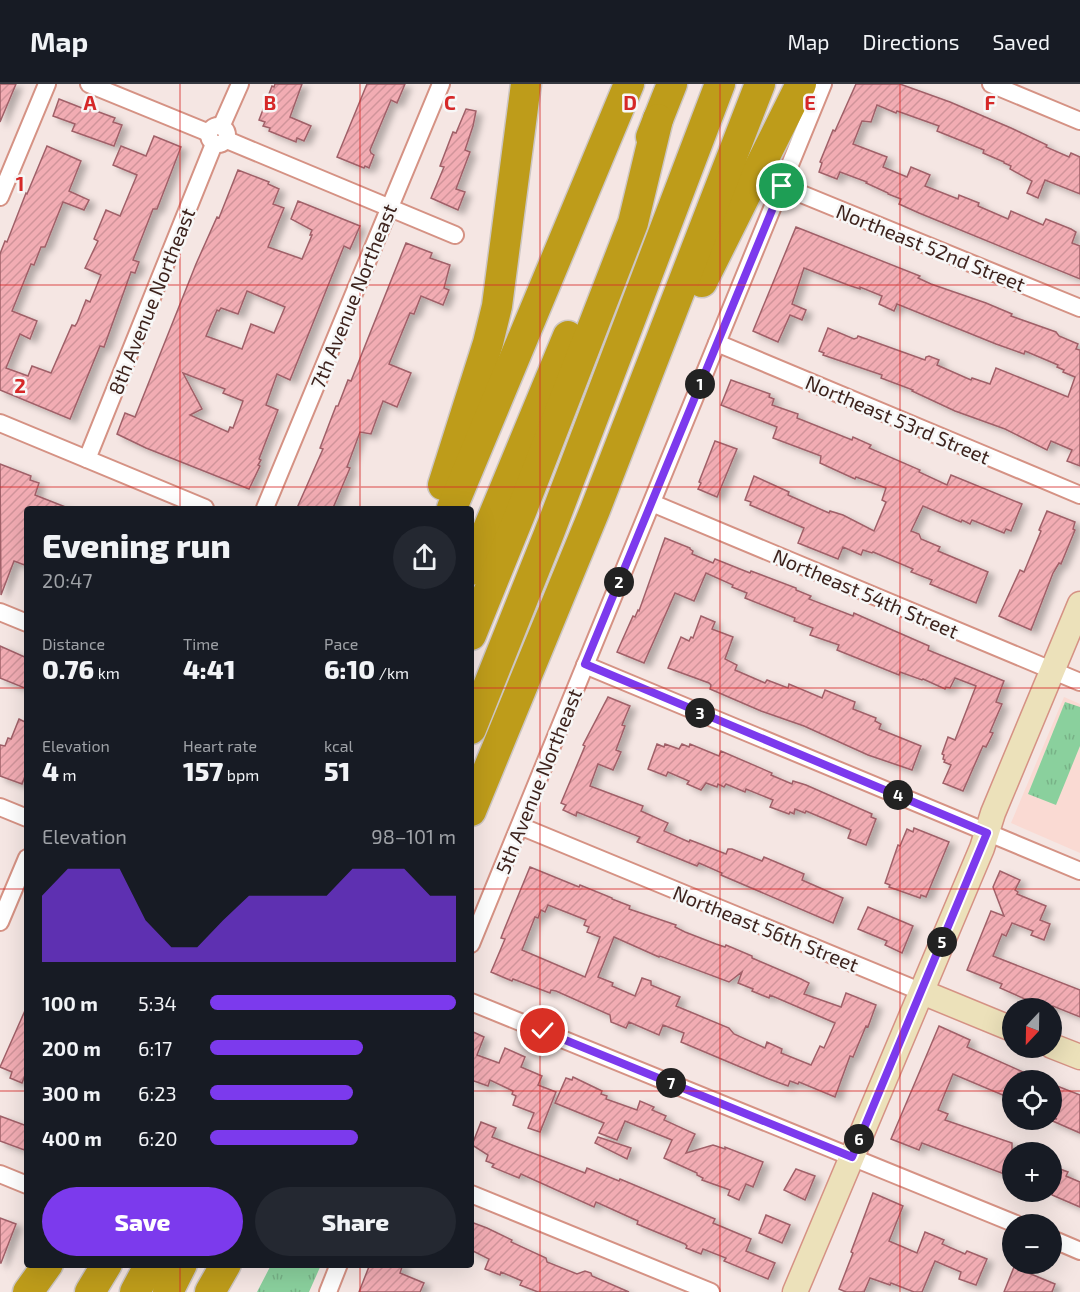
<!DOCTYPE html>
<html lang="en">
<head>
<meta charset="utf-8">
<style>
	:root { --surface:#171b24; --page:#242831; --text:#f1f3f6; --muted:#9ea1a6; --line:#363941; --accent:#7c3aed }
	body { margin:0; font-family:"Exo 2",sans-serif; background:var(--page); color:var(--text); height:100vh; display:flex; flex-direction:column; font-size:22px; white-space:nowrap }
	* { box-sizing:border-box; margin:0 }
	p { font-size:20px; color:var(--muted) }
	.icon { flex:none; width:33px; height:33px; fill:none; stroke:currentColor; stroke-width:2; stroke-linecap:round; stroke-linejoin:round }
	.map { position:relative; flex:1; overflow:hidden }
	.drawer { position:absolute; left:24px; top:422px; width:450px; height:762px; display:flex; flex-direction:column; background:var(--surface); border-radius:6px; box-shadow:0 6px 24px #0002 }
	.drawer>* { flex:none }
	.needle { width:39px; rotate:202deg }
	.fabs { position:absolute; left:1002px; top:914px; display:grid; gap:12px }
	.fabs a { display:grid; place-items:center; width:60px; height:60px; border-radius:50%; background:var(--surface); box-shadow:0 6px 24px #0002; font-size:30px }
	.pin { position:absolute; display:grid; place-items:center; width:51px; height:51px; color:#fff; margin:-26px; border:3px solid #fff; border-radius:50%; box-shadow:0 2px 6px #0007 }
	.km { position:absolute; width:30px; height:30px; margin:-15px; border-radius:50%; background:#222; color:#fff; font-size:16px; line-height:30px; text-align:center }
	.round { display:grid; place-items:center; flex:none; width:63px; height:63px; border-radius:32px; background:var(--page) }
	.overview { display:flex; align-items:center; justify-content:space-between; height:102px; padding:0 18px }
	h1 { font-size:33px; font-weight:800; line-height:45px }
	.metrics { display:grid; grid-template-columns:repeat(3,1fr); gap:9px; height:102px; padding:6px 18px }
	.metrics div { display:grid; align-content:center }
	.metrics b { font-size:26px; font-weight:800 }
	.metrics small { font-size:16px; font-weight:400 }
	.metrics p { font-size:16px }
	.chart { height:168px; padding:12px 18px }
	.chart p { display:flex; justify-content:space-between }
	.chart svg { width:100%; height:108px; margin-top:6px; fill:var(--accent); opacity:.7 }
	.action { display:flex; gap:12px; margin-top:auto; padding:12px 18px }
	.action a { flex:1; height:69px; border-radius:36px; background:var(--accent); color:#fff; font-size:24px; font-weight:800; line-height:69px; text-align:center }
	.action a+a { background:var(--page); color:var(--text) }
	ul { padding:0 18px; list-style:none; font-size:20px }
	li { display:grid; grid-template-columns:96px 72px 1fr; align-items:center; height:45px }
	li i { height:15px; border-radius:8px; background:var(--accent) }
	header { display:flex; align-items:center; gap:36px; box-sizing:border-box; height:84px; padding:0 30px; background:var(--surface); border-bottom:2px solid var(--line) }
	header strong { font-size:28px }
	nav { display:flex; gap:33px; margin-inline-start:auto; font-size:21px }
	.map>svg:first-child { display:block }
	.built { fill:#fadad3 }
	.park { fill:url(#park-tufts) }
	.building { fill:url(#building-hatch); stroke:#a06068; stroke-width:1.5; fill-rule:evenodd; filter:url(#shadow) }
	.lines { fill:none; stroke-linecap:round; stroke-linejoin:round }
	.street-casing { stroke:#d59284; stroke-width:20 }
	.secondary-casing { stroke:#d59284; stroke-width:27 }
	.highway-casing { stroke:#cdc6c4; stroke-width:33 }
	.street { stroke:#fff; stroke-width:16 }
	.secondary { stroke:#ece1ba; stroke-width:24 }
	.highway { stroke:#be9c1a; stroke-width:30 }
	.route-casing { stroke:#fff; stroke-width:12 }
	.route { stroke:#7c3aed; stroke-width:8 }
	.grid { fill:none; stroke:#d62828; stroke-width:1.5; stroke-opacity:0.55 }
	.labels { text-anchor:middle; dominant-baseline:central; stroke-width:5; stroke-linejoin:round; paint-order:stroke }
	.street-label { font-size:20px; fill:#3d231d; stroke:#f7f7f7 }
	.grid-label { font-size:20px; text-anchor:middle; font-weight:bold; fill:#d62828; stroke:#f7f7f7; stroke-width:5; stroke-linejoin:round; paint-order:stroke }
</style>
</head>
<body>
<header>
<strong>Map</strong>
<nav><a>Map</a><a>Directions</a><a>Saved</a></nav>
</header>
<div class="map">
<svg width="1080" height="1208" viewBox="0 0 1080 1208">
	<defs>
		<pattern id="park-tufts" width="24" height="20" patternUnits="userSpaceOnUse" patternTransform="scale(1.5)"><rect width="24" height="20" fill="#8ad09d"/><path d="M3 7l-1-3M5 7V3M7 7l1-3M15 17l-1-3M17 17v-4M19 17l1-3" fill="none" stroke="#78b287"/></pattern>
		<pattern id="building-hatch" width="6" height="6" patternUnits="userSpaceOnUse" patternTransform="scale(1.5)"><rect width="6" height="6" fill="#f2acb3"/><path d="M-1 1l2-2M0 6l6-6M5 7l2-2" fill="none" stroke="#d0949a"/></pattern>
		<filter id="shadow"><feDropShadow dx="6" dy="4" stdDeviation="3" flood-color="#0004"/></filter>
	</defs>
	<rect width="100%" height="100%" fill="#f5e6e3"/>
	<!-- built -->
	<path class="built" d="M1064,613L1080,620V769L1011,739Z"/>
	<!-- park -->
	<g class="park">
		<path d="M1065,618L1080,623V662L1056,721L1028,710Z"/>
		<path d="M271,1181V1180L321,1181L309,1208H257Z"/>
	</g>
	<!-- building -->
	<g class="building">
		<path d="M0,0H16L0,38Z"/>
		<path d="M275,0H302L290,33L311,42L304,57L297,54L296,58L269,47L270,44L263,42L265,38L259,36L272,2L274,3Z"/>
		<path d="M367,0H405L397,19L391,16L370,66L371,69L374,71L369,84L365,82L364,84L337,73Z"/>
		<path d="M856,0H900L950,18L1011,44L1047,61L1046,63L1069,73L1071,69L1080,73V110L1045,96L1038,114L1027,109L1032,97L1010,85L1011,82L1004,79V78L983,69L984,66L937,47L939,42L897,27L896,29L877,21L871,38L862,37L853,60L887,73L883,83L907,93L911,83L930,91L925,102L958,115L959,111L979,119L978,122L1008,135L1011,127L1043,141L1046,135L1071,145L1076,148L1072,159L1080,162V195L919,129L899,120L901,115L888,110V109L866,99L867,98L840,88L837,95L819,88L822,79L820,78L833,46L835,47Z"/>
		<path d="M59,15L87,26L88,24L115,34L113,38L122,41L114,62L72,47L75,40L53,32Z"/>
		<path d="M466,25L476,27L473,42L465,66L470,68L456,105L465,108L458,126L431,114L444,83L440,82L453,48L456,49Z"/>
		<path d="M154,52L181,63L157,125H153L133,176L139,178L135,189L131,188L104,263L100,262L70,335L0,306V170L5,157L7,158L26,109L27,110L47,62L81,77L69,107L89,116L84,126L63,118L45,163H41L34,181L31,180L12,227L37,237L30,255L20,250L6,284L28,292L32,282L51,289L72,241L75,242L77,239L86,216L90,218L101,191L85,184L98,157L94,155L106,126L120,132L137,91L113,81L121,62L146,72Z"/>
		<path d="M238,86L269,98L268,100L279,105L273,120L284,124L268,163L302,175L312,151H310L312,146L291,135L298,117L360,142L350,165L344,162L290,296L277,290L266,321L278,326L259,375L261,376L258,381L260,382L249,405L146,364L117,350L125,329L135,333L196,180L217,133L219,134ZM247,207L285,223L274,249L251,240L242,265L206,252L217,226L219,227L221,224L238,230ZM183,289L225,305L223,309L243,317L233,344L230,343L228,348L190,331L202,325Z"/>
		<path d="M796,143L920,192L918,194L931,200L986,219L1012,230L1011,232L1056,248L1059,252L1078,260L1076,265L1080,266V382L1067,377L1072,366L1051,357L1047,366L1005,345L955,327L912,307L913,306L881,294L882,291L823,271L824,269L819,267L828,244L854,255L857,254L858,252L925,276L926,273L929,272L939,276L937,281L971,296L972,294L990,300L996,284L1068,313L1075,293L1063,288L1064,286L1057,283L1058,281L1025,267L1024,270L996,260L897,220L894,227L879,220L882,212L860,203V205L848,201L804,184L792,220L806,226L802,236L790,231L778,258L753,247Z"/>
		<path d="M406,159L432,169L430,174L450,181L444,204L449,206L443,221L421,212L414,230L410,229L389,280L411,289L397,323L383,317L371,350L360,348L347,383L350,384L333,424H297L323,365L320,364L336,322H338L348,296L351,297Z"/>
		<path d="M731,296L770,310L769,313L774,315L772,321L798,330L797,334L852,356L853,353L871,361L869,364L920,386L919,388L947,401L951,391L1022,420L1011,447L1006,445L1004,449L972,436L970,440L962,436L961,438L923,422L911,447L919,450L921,455L940,463L938,467L988,488L976,519L930,500L932,496L911,488L913,485L873,468L872,469L863,466L861,471L843,463L838,475L798,459L804,444L750,421L751,418L745,416L754,392L789,408L788,411L829,429L830,427L843,431L874,447L886,418L882,416L886,404L856,393L855,395L820,379L821,372L773,354L777,343L721,321Z"/>
		<path d="M715,357L737,365L717,413L698,405L701,399L699,398Z"/>
		<path d="M0,380L31,392L30,396L39,399L35,411L68,424H27V482L14,477L1,511Z"/>
		<path d="M1047,427L1075,438L1073,445L1075,446L1061,480L1059,479L1053,489L1031,546L999,532L1020,486L1024,488L1041,447L1039,446Z"/>
		<path d="M665,454L690,464V465L693,467L692,470L713,479L715,475L750,489L751,487L796,504V506L811,512L809,515L853,532L854,529L865,534L929,562L928,566L1004,597L996,618L1002,620L990,648L993,649L986,663L983,662L982,664L963,707L943,699L951,681L944,678L945,676L943,675L944,671L942,670L948,653L955,656L976,602L955,594L950,604L946,603L945,605L923,595L922,596L900,588L899,591L837,566L839,561L810,551L813,544L794,537L795,534L745,514L747,509L732,503L733,501L706,489L694,517L675,509L644,579L617,568L633,532L635,533L638,526L639,527Z"/>
		<path d="M701,532L715,538L712,545L733,553L725,575L737,581L735,586L765,599L767,596L788,604L789,600L822,614L825,606L855,618L853,625L876,634L875,637L881,640L879,645L921,662L912,686L868,671L804,642L761,627L710,605L711,601L709,599L668,584L681,553L689,557L691,553L693,554Z"/>
		<path d="M0,562L27,574V605L0,594Z"/>
		<path d="M608,613L630,622L622,641L625,642L616,666L621,668L613,686L598,680L590,702L643,722L641,727L668,739L664,747L689,758L690,756L726,770L728,765H732L762,777L764,773L804,790L802,796L843,814L833,839L721,791L722,789L699,779L697,782L637,758L640,753L577,728L576,732L563,726L566,721L561,719L585,662L583,661Z"/>
		<path d="M19,635L27,639V687L22,700L0,692V661L5,662L8,654L11,655Z"/>
		<path d="M657,660L664,663L665,660L679,665L682,660L689,663L690,660L719,672L721,667L772,689L771,691L792,700L793,697L806,701L872,730L871,733L876,735L866,761L848,754L851,746L806,727L805,729L795,725L794,730L790,728L789,730L770,723L773,716L746,705L745,708L726,700L724,703L718,700L717,703L706,699L701,706L687,700L689,697L668,688L666,692L648,685Z"/>
		<path d="M914,744L949,758L926,813L921,811L920,814L889,803L890,801L885,799L898,761L900,762L907,745L913,748Z"/>
		<path d="M530,783L579,803L580,801L612,814V815L630,822L629,825L676,841L675,843L685,848L716,860L725,863L726,861L752,872V874L801,895L809,899L804,910L841,923L846,909L876,921L868,943L866,942L853,973L850,972L835,1013L799,998L798,1000L790,997L788,1002L769,995L681,958L684,949L663,941L659,951L629,938L626,944L611,938L610,931L556,907L551,906L550,909L513,895L512,897L491,888L505,855L501,854L504,846ZM548,821L586,836L584,841L589,843L587,848L600,853L585,893L522,866L535,833L538,834L541,826L545,828ZM614,853L659,873L660,872L729,898L742,888L738,899L753,905L752,907L769,914L770,911L835,939L824,964L820,962L811,981L781,969L782,965L767,958L765,964L734,950L729,944L676,922L680,913L651,901V897L642,894L635,912L612,902L613,899L598,893Z"/>
		<path d="M1000,787L1020,796L1015,806L1018,808L1017,810L1046,822L1040,836L1050,840L1044,856L1031,851L1033,847L1012,839L1006,852L1002,850L993,872L1080,906V933L1053,922V924H1038L1023,919L1025,915L1000,904L1002,900L967,886L991,827L1004,832L993,803Z"/>
		<path d="M868,823L913,842L902,869L885,861L887,857L858,845Z"/>
		<path d="M27,922V986L22,999L10,994L12,988L0,983Z"/>
		<path d="M939,942L970,956L967,963L1041,996H1012L1005,1012L953,990L938,1026L948,1030L945,1036L1012,1059V1093L922,1059L919,1066L891,1055Z"/>
		<path d="M471,947L484,953L477,971L499,979L505,964L525,973L521,983L542,992L538,1001L556,1008L540,1048L528,1044L534,1029L513,1021L516,1012L512,1010L513,1007L490,996L488,1002L471,996Z"/>
		<path d="M573,993L602,1007L601,1010L607,1012L606,1015L637,1026L640,1017L654,1023L652,1026L666,1032L664,1036L695,1050L686,1069L713,1061L725,1065V1063L763,1078L753,1103L746,1100L739,1116L728,1111L730,1106L702,1096L703,1094L697,1091V1089L664,1074L672,1056L625,1037L617,1056L599,1049L604,1039L555,1019L566,994L572,996Z"/>
		<path d="M1052,1000L1080,1011V1049L1048,1035H1057L1052,1033Z"/>
		<path d="M0,1032L27,1042V1067L0,1057Z"/>
		<path d="M481,1038L496,1044L492,1053L512,1061L585,1089L587,1084L619,1097L620,1095L715,1135L713,1139L751,1155L746,1167L775,1179L768,1195L724,1177L726,1174L703,1165L701,1170L686,1164L687,1162L685,1160L637,1140L638,1137L596,1118L594,1123L521,1090L519,1094L492,1083L494,1080L486,1077L488,1071L472,1061Z"/>
		<path d="M598,1053L631,1064L627,1075L595,1059Z"/>
		<path d="M1052,1082L1068,1088L1066,1092L1080,1098V1123L1052,1111Z"/>
		<path d="M796,1085L815,1092L805,1116L784,1106Z"/>
		<path d="M873,1109L903,1122L889,1157L917,1169L925,1148L944,1156L942,1160L965,1170L967,1167L987,1175L976,1201L959,1195L961,1188L935,1177L922,1208H914L891,1199L890,1201L870,1194L864,1208H846L839,1205L853,1169L851,1168Z"/>
		<path d="M766,1131L790,1141L782,1159L759,1149Z"/>
		<path d="M0,1134L16,1140L1,1179H0Z"/>
		<path d="M471,1138L487,1144L512,1156L511,1158L546,1174L547,1178L577,1190L585,1187L591,1189L592,1192L629,1208H538L520,1201L522,1197L501,1188L500,1191L485,1185L489,1175L471,1166Z"/>
		<path d="M370,1180H403L400,1189L424,1199L420,1208H359Z"/>
		<path d="M1014,1183L1055,1200L1052,1208H1004Z"/>
	</g>
	<g class="lines">
		<defs>
			<g id="street">
				<path d="M89,0L209,49"/>
				<path d="M991,0L1080,37"/>
				<circle cx="218" cy="51" r="9"/>
				<path d="M221,43L240,0"/>
				<path d="M227,56L455,151"/>
				<path d="M782,102L1080,224"/>
				<path d="M0,113L47,0"/>
				<path d="M717,259L1080,411"/>
				<path d="M0,339L205,424"/>
				<path d="M87,375L214,60"/>
				<path d="M652,419L1080,598"/>
				<path d="M265,424L441,0"/>
				<path d="M0,528L27,539"/>
				<path d="M585,581L1080,787"/>
				<path d="M0,723L27,734"/>
				<path d="M520,742L922,908"/>
				<path d="M0,838L27,774"/>
				<path d="M471,860L823,0"/>
				<path d="M471,918L1016,1140"/>
				<path d="M0,1090L27,1101"/>
				<path d="M471,1110L711,1208"/>
				<path d="M1052,1155L1080,1167"/>
				<path d="M328,1208L339,1180"/>
			</g>
			<g id="secondary">
				<path d="M922,908L1012,945"/>
				<path d="M1052,962L1080,973"/>
				<path d="M795,1208L982,764L993,729L1080,520"/>
			</g>
			<g id="highway">
				<path d="M651,53L672,0"/>
				<path d="M702,198L801,0"/>
				<path d="M443,401L488,259L497,222L526,0"/>
				<path d="M452,424L629,0"/>
				<path d="M471,486L568,252"/>
				<path d="M471,551L523,423L633,139L658,35"/>
				<path d="M471,645L548,452L720,0"/>
				<path d="M471,727L595,426L760,0"/>
				<path d="M28,1208L48,1180"/>
				<path d="M90,1208L107,1180"/>
				<path d="M135,1208L150,1180"/>
				<path d="M168,1208L182,1180"/>
				<path d="M210,1208L226,1180"/>
			</g>
		</defs>
		<!-- street casing -->
		<use href="#street" class="street-casing"/>
		<!-- secondary casing -->
		<use href="#secondary" class="secondary-casing"/>
		<!-- highway casing -->
		<use href="#highway" class="highway-casing"/>
		<!-- street -->
		<use href="#street" class="street"/>
		<!-- secondary -->
		<use href="#secondary" class="secondary"/>
		<!-- highway -->
		<use href="#highway" class="highway"/>
	</g>
	<g class="lines">
		<defs>
			<path id="route" d="M543,947L852,1073L987,749L585,580L782,102"/>
		</defs>
		<!-- route casing -->
		<use href="#route" class="route-casing"/>
		<!-- route -->
		<use href="#route" class="route"/>
	</g>
	<!-- grid -->
	<path class="grid" d="M180,0V424M360,0V424M540,0V1208M720,0V1208M900,0V1208M0,201H1080M0,403H1080M0,604H27M471,604H1080M0,805H27M471,805H1080M0,1007H27M471,1007H1012M1052,1007H1080M180,1180V1208M360,1180V1208"/>
	<g class="labels">
		<!-- street labels -->
		<g class="street-label">
			<text transform="translate(931 163) rotate(22)">Northeast 52nd Street</text>
			<text transform="translate(353 212) rotate(-68)">7th Avenue Northeast</text>
			<text transform="translate(151 217) rotate(-68)">8th Avenue Northeast</text>
			<text transform="translate(898 335) rotate(23)">Northeast 53rd Street</text>
			<text transform="translate(866 509) rotate(23)">Northeast 54th Street</text>
			<text transform="translate(538 697) rotate(-68)">5th Avenue Northeast</text>
			<text transform="translate(766 844) rotate(22)">Northeast 56th Street</text>
		</g>
	</g>
	<g class="grid-label">
		<text x="90" y="26">A</text>
		<text x="270" y="26">B</text>
		<text x="450" y="26">C</text>
		<text x="630" y="26">D</text>
		<text x="810" y="26">E</text>
		<text x="990" y="26">F</text>
		<text x="20" y="107">1</text>
		<text x="20" y="309">2</text>
	</g>
</svg>
<div class="fabs">
<a><svg class="needle" viewBox="-14 -14 28 28"><path d="M0-13l5 13h-10z" fill="#e53935"/><path d="M0 13l5-13h-10z" fill="#9ea1a6"/></svg></a>
<a><svg class="icon" aria-label="locate" viewBox="0 0 24 24"><circle cx="12" cy="12" r="6"/><path d="M12 2v4M12 18v4M2 12h4M18 12h4"/></svg></a>
<a>+</a>
<a>−</a>
</div>
<div class="pin" style="left:782px;top:102px;background:#1e9e55"><svg class="icon" aria-label="arrive" viewBox="0 0 24 24"><path d="M6 21V4h12l-3 4 3 4H6"/></svg></div>
<div class="pin" style="left:543px;top:947px;background:#d93025"><svg class="icon" aria-label="check" viewBox="0 0 24 24"><path d="M5 12l5 5 9-10"/></svg></div>
<b class="km" style="left:700px;top:300px">1</b>
<b class="km" style="left:619px;top:498px">2</b>
<b class="km" style="left:700px;top:629px">3</b>
<b class="km" style="left:898px;top:711px">4</b>
<b class="km" style="left:942px;top:858px">5</b>
<b class="km" style="left:859px;top:1055px">6</b>
<b class="km" style="left:671px;top:999px">7</b>
<section class="drawer">
<div class="overview"><div><h1>Evening run</h1><p>20:47</p></div><a class="round"><svg class="icon" aria-label="share" viewBox="0 0 24 24"><path d="M12 15V3M7 8l5-5 5 5M5 13v7h14v-7"/></svg></a></div>
<div class="metrics">
<div><p>Distance</p><b>0.76<small> km</small></b></div>
<div><p>Time</p><b>4:41</b></div>
<div><p>Pace</p><b>6:10<small> /km</small></b></div>
</div>
<div class="metrics">
<div><p>Elevation</p><b>4<small> m</small></b></div>
<div><p>Heart rate</p><b>157<small> bpm</small></b></div>
<div><p>kcal</p><b>51</b></div>
</div>
<div class="chart"><p><span>Elevation</span>98–101 m</p>
<svg viewBox="0 0 160 44" preserveAspectRatio="none"><path d="M0 44V17L10 6L20 6L30 6L40 27L50 38L60 38L70 27L80 17L90 17L100 17L110 17L120 6L130 6L140 6L150 17L160 17V44z"/></svg>
</div>
<ul>
<li><b>100 m</b>5:34<i style="width:100%"></i></li>
<li><b>200 m</b>6:17<i style="width:62%"></i></li>
<li><b>300 m</b>6:23<i style="width:58%"></i></li>
<li><b>400 m</b>6:20<i style="width:60%"></i></li>
</ul>
<div class="action"><a>Save</a><a>Share</a></div>
</section>
</div>
</body>
</html>
